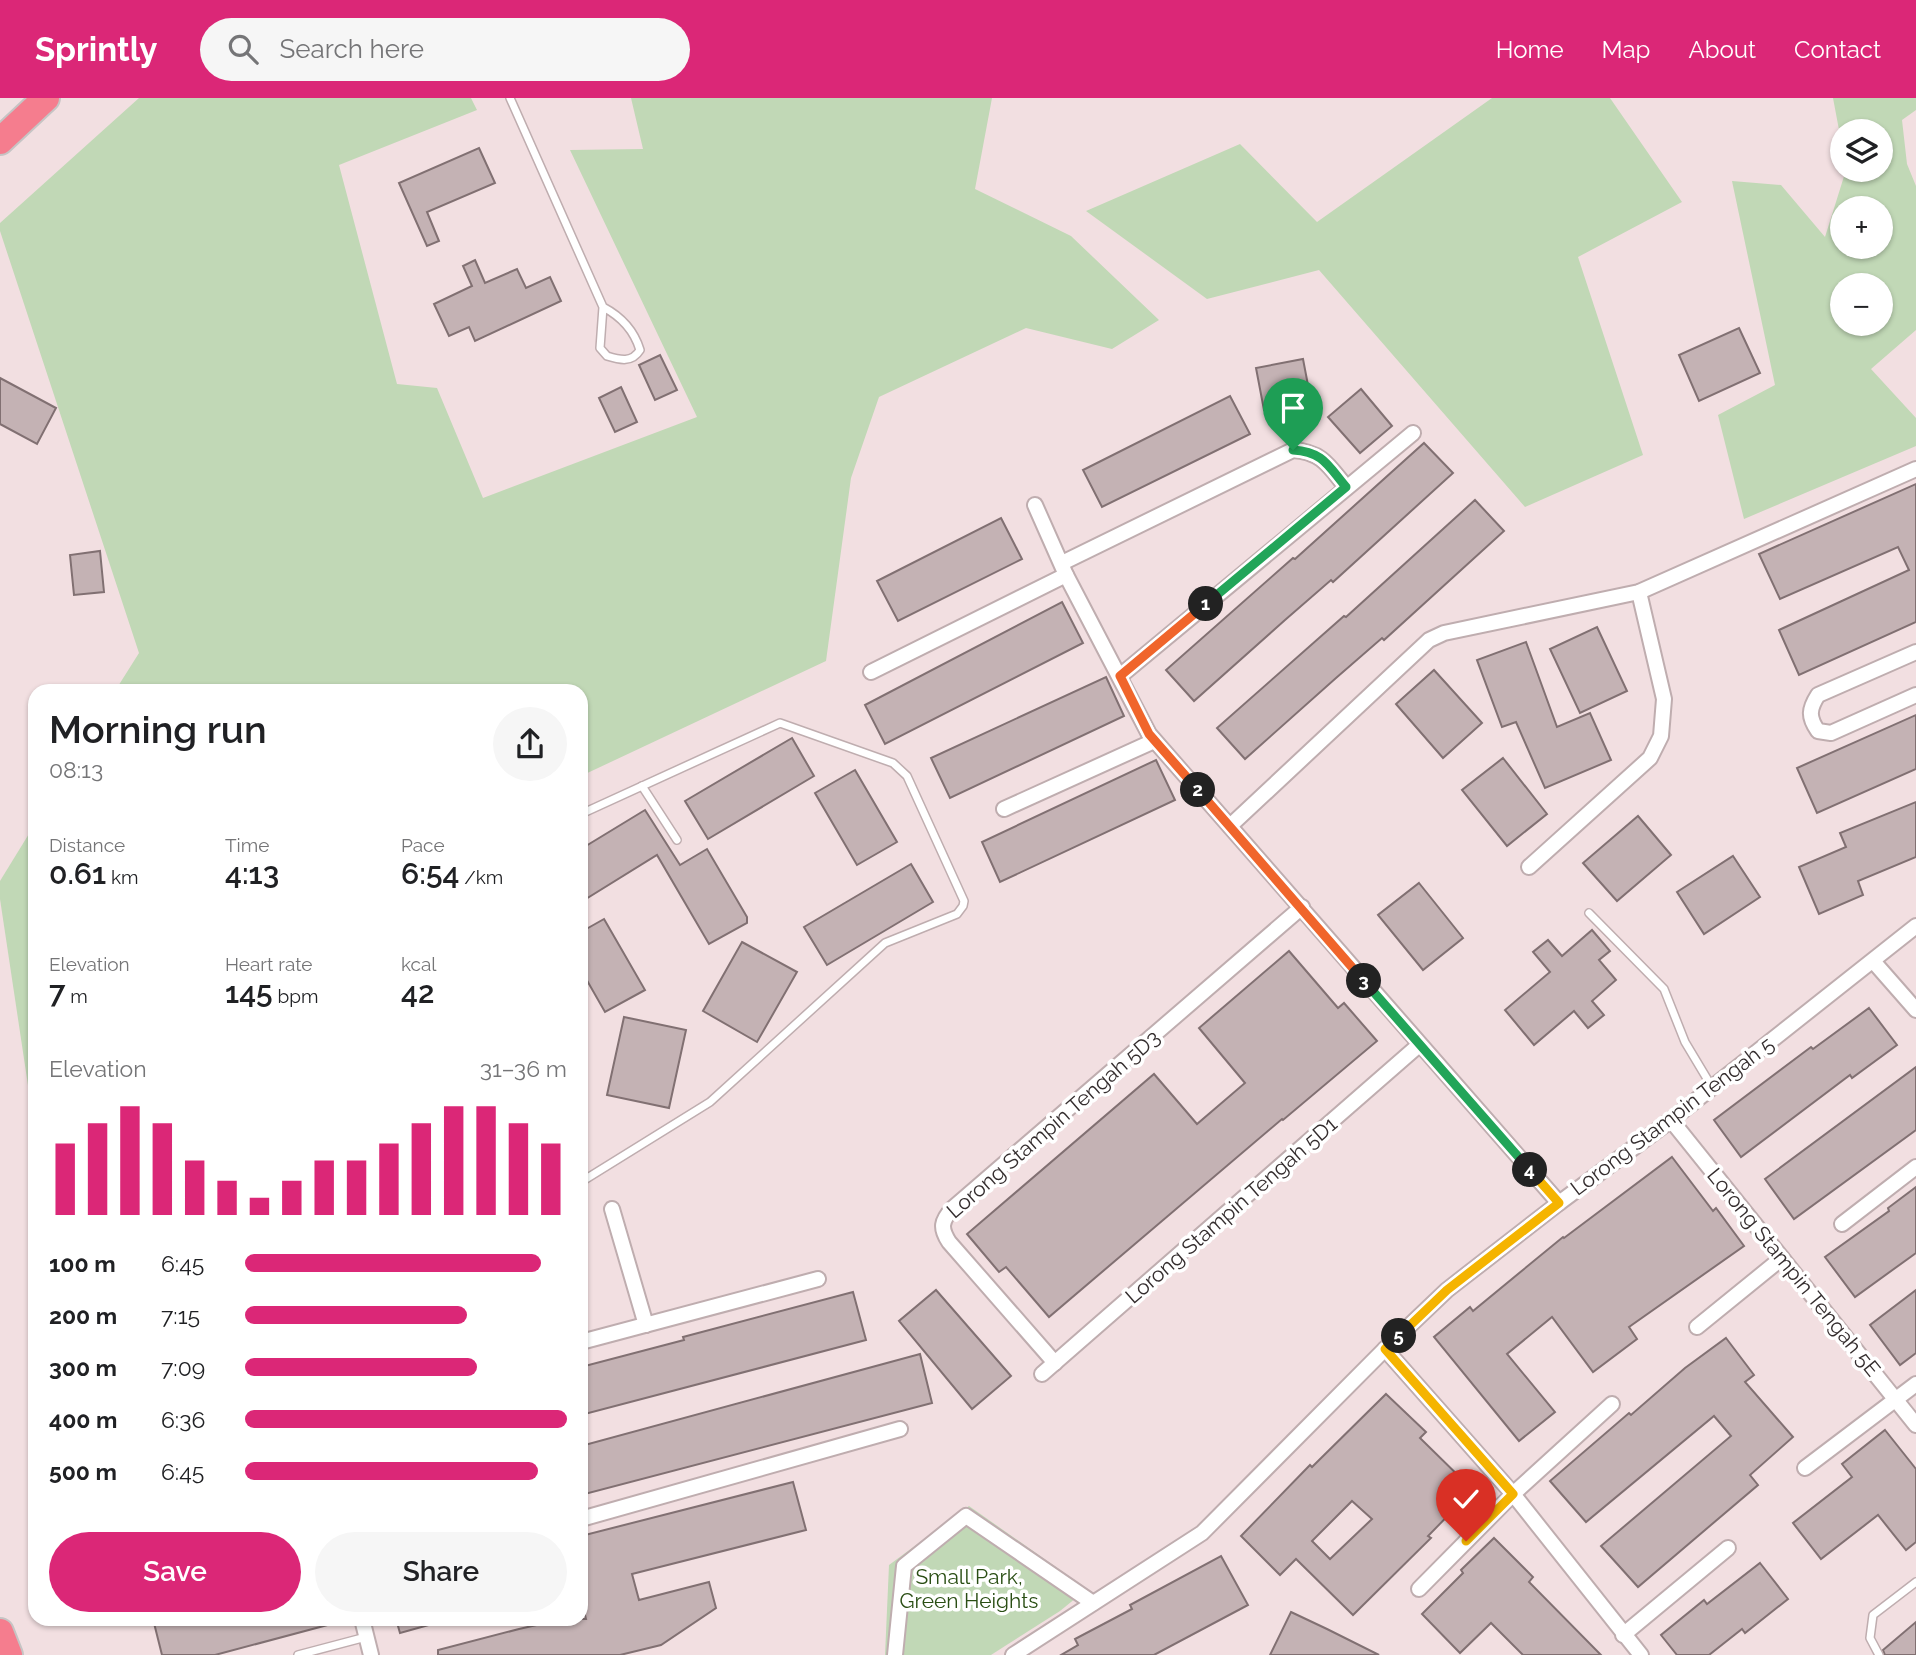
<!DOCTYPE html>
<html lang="en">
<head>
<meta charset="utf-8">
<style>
	:root { --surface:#fff; --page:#f6f6f6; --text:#202124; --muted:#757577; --accent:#db2777 }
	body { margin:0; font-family:Raleway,sans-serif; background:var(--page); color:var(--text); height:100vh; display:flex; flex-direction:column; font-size:26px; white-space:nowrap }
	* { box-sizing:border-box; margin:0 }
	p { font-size:23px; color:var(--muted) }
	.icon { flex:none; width:38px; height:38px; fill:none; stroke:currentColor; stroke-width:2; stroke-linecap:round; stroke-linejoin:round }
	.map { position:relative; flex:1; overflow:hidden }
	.drawer { position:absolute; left:28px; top:586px; width:560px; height:942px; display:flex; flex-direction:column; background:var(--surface); border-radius:21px; box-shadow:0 2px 5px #0004 }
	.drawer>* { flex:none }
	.controls { position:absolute; left:1830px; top:21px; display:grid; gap:14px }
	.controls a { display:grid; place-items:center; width:63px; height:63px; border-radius:50%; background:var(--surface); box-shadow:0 2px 5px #0004; font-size:35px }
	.pin { position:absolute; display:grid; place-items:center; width:60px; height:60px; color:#fff; margin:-72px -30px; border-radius:50% 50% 50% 0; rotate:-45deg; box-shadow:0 0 7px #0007 }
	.pin .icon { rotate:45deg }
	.km { position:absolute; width:35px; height:35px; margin:-18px; border-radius:50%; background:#222; color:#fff; font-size:19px; line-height:35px; text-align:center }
	.round { display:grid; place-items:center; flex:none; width:74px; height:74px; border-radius:37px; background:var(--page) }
	.headline { display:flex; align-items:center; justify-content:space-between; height:119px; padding:0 21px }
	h1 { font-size:38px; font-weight:600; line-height:52px }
	.metrics { display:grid; grid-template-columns:repeat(3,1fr); gap:10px; height:119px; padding:7px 21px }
	.metrics div { display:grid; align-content:center }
	.metrics b { font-size:30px; font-weight:600 }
	.metrics small { font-size:19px; font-weight:400 }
	.metrics p { font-size:19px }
	.chart { height:196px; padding:14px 21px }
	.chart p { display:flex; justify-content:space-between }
	.chart svg { width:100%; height:126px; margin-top:7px; stroke:var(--accent); stroke-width:6 }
	.action { display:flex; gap:14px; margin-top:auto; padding:14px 21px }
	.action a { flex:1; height:80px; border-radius:42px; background:var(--accent); color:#fff; font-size:28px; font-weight:600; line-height:80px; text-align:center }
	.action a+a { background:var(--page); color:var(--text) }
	ul { padding:0 21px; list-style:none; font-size:23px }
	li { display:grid; grid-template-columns:112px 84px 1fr; align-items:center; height:52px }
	li i { height:18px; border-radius:9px; background:var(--accent) }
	header { display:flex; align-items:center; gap:42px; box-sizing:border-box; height:98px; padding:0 35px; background:var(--accent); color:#fff }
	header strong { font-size:33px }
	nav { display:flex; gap:38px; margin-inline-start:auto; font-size:24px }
	.search { width:490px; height:63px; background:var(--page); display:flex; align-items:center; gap:18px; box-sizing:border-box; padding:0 24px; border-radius:38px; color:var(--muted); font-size:26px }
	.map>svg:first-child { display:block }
	.green { fill:#c1d8b6; fill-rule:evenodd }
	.building { fill:#c4b2b4; stroke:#817072; stroke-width:2; fill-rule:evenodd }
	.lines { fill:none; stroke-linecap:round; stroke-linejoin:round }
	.lane-casing { stroke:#bfadaf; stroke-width:10 }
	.street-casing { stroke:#bfadaf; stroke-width:18 }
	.highway-casing { stroke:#c6c4c4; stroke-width:30 }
	.lane { stroke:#fff; stroke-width:7 }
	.street { stroke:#fff; stroke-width:14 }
	.highway { stroke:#f57d8e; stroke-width:26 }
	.split-1-casing { stroke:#fff; stroke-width:14 }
	.split-2-casing { stroke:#fff; stroke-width:14 }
	.split-3-casing { stroke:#fff; stroke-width:14 }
	.split-4-casing { stroke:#fff; stroke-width:14 }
	.split-5-casing { stroke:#fff; stroke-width:14 }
	.split-6-casing { stroke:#fff; stroke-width:14 }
	.split-1 { stroke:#22a559; stroke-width:9 }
	.split-2 { stroke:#f0652b; stroke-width:9 }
	.split-3 { stroke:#f0652b; stroke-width:9 }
	.split-4 { stroke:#22a559; stroke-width:9 }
	.split-5 { stroke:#f5b400; stroke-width:9 }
	.split-6 { stroke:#f5b400; stroke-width:9 }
	.labels { text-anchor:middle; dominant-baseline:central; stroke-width:7; stroke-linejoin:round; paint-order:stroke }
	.street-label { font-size:21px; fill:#342d2e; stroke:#fff }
	.park-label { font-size:21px; fill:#2a4e14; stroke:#fff }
</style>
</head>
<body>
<header>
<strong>Sprintly</strong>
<div class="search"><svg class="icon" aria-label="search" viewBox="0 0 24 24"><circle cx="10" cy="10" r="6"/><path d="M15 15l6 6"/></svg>Search here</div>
<nav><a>Home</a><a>Map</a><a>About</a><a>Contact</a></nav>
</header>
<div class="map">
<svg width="1916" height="1557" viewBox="0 0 1916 1557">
	<rect width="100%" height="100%" fill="#f2dfe1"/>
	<!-- green -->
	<g class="green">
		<path d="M139,0H471L477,12L339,67L397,286L437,290L483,400L697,319L570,52L643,51L631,0H992L975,91L1071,138L1159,222L1112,251L1026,230L879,299L851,380L826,563L581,678V593H115L139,555L0,133V125Z"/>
		<path d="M1492,0H1610L1682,104L1578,159L1643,357L1525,409L1319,172L1207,201L1086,113L1240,46L1317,124Z"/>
		<path d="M1833,0H1916V12L1902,22L1907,66L1916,88V232L1871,271L1916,320V348L1744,421L1718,317L1775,287L1732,83L1781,87L1825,139L1846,72H1881V33H1843V53ZM1843,110H1881V149H1843ZM1881,187V226H1843V187Z"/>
		<path d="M35,726V1034L0,801V783Z"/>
		<path d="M969,1408L1087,1491L1060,1513L991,1557H885L889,1467Z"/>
	</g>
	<!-- building -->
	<g class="building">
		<path d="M479,50L495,85L427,114L439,143L427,148L399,85Z"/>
		<path d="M475,162L485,185L517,171L526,190L550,179L561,203L475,243L469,229L449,238L434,206L472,188L463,168Z"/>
		<path d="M1739,230L1760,275L1699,303L1679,257Z"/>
		<path d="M660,257L677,292L655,302L639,267Z"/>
		<path d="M1303,261L1311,303L1264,312L1256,270Z"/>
		<path d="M0,280L56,310L37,346L0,326Z"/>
		<path d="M621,289L637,324L615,334L599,300Z"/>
		<path d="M1361,291L1392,328L1360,355L1328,319Z"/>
		<path d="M1230,298L1250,336L1102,409L1083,372Z"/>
		<path d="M1424,345L1453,375L1333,484L1331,482L1285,522L1194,603L1166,572L1293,460L1295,461Z"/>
		<path d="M1916,386V524L1799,577L1779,532L1909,472L1898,449L1780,501L1759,456Z"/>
		<path d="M1475,402L1504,433L1384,542L1382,540L1336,580L1245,661L1217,630L1344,518L1346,519Z"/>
		<path d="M1001,420L1022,461L898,523L877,483Z"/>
		<path d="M100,453L104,494L74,497L70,457Z"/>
		<path d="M1062,504L1083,545L885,646L865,607Z"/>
		<path d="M1597,529L1627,593L1580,615L1550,551Z"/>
		<path d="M1526,544L1557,629L1590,615L1611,662L1545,690L1516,624L1502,629L1477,562Z"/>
		<path d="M1434,572L1482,625L1443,660L1396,606Z"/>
		<path d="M1106,579L1124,618L950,700L931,660Z"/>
		<path d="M1916,617V671L1817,715L1797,670Z"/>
		<path d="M792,640L814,678L708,741L685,703Z"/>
		<path d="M1503,660L1547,716L1507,748L1462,692Z"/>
		<path d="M1156,662L1175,702L1000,784L982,744Z"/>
		<path d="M855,672L897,744L857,767L815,695Z"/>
		<path d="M1916,704V759L1858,783L1863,797L1819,816L1799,769L1846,749L1840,735Z"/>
		<path d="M645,712L680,767L707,751L747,819V825L709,846L657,757L581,804V751Z"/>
		<path d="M1638,718L1671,757L1617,803L1583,765Z"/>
		<path d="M1733,758L1760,799L1704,836L1677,794Z"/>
		<path d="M911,766L933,804L827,867L804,829Z"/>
		<path d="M1419,785L1463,840L1423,872L1378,817Z"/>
		<path d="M604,821L645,892L605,914L581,872V834Z"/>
		<path d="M1592,832L1610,853L1599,862L1616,882L1592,903L1604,917L1588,930L1574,913L1534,947L1505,912L1550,874L1533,854L1548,842L1562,858Z"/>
		<path d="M742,844L797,874L757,944L703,913Z"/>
		<path d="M1289,853L1338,910L1344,905L1377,943L1283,1022L1282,1021L1049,1219L1006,1169L999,1174L967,1136L1154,976L1197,1026L1245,985L1199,930Z"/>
		<path d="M1869,910L1897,947L1852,980L1850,977L1741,1059L1714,1022L1811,949L1813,951Z"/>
		<path d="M624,919L686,932L669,1010L607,997Z"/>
		<path d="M1916,969V1032L1794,1121L1765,1081Z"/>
		<path d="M1672,1059L1713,1113L1716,1110L1744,1148L1629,1229L1637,1241L1593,1274L1552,1219L1507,1256L1555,1314L1519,1343L1434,1239L1470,1209L1473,1213L1563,1139L1564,1140Z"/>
		<path d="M1916,1089V1155L1855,1199L1825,1159L1889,1113L1888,1110Z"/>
		<path d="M936,1192L1011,1278L972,1311L899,1223Z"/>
		<path d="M1916,1192V1255L1900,1267L1870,1227Z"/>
		<path d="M853,1194L866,1242L581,1317V1269L684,1242L683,1239Z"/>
		<path d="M1726,1240L1754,1277L1745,1284L1793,1339L1750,1377L1758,1387L1638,1489L1601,1448L1731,1338L1714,1318L1586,1424L1550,1383L1629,1315L1631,1317L1685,1270Z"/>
		<path d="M920,1256L932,1305L581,1397V1348Z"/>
		<path d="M1386,1296L1426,1334L1420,1340L1473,1392L1428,1438L1431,1440L1353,1517L1296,1461L1280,1477L1241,1438L1310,1367L1312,1369ZM1352,1403L1372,1421L1330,1461L1312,1443Z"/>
		<path d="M1885,1332L1916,1371V1444L1906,1452L1878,1417L1821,1461L1793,1425L1852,1379L1842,1366Z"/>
		<path d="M793,1384L806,1432L632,1476L639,1502L709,1484L716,1510L661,1547L620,1557H438V1552L519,1531L563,1521H586L581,1501V1438Z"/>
		<path d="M1494,1440L1533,1479L1529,1484L1601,1557H1523L1491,1525L1460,1555L1422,1516L1463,1475L1461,1472Z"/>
		<path d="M1221,1458L1248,1507L1154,1557H1061L1078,1547L1075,1541L1132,1511L1130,1507Z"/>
		<path d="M1760,1465L1788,1501L1745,1535L1742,1531L1709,1557H1677L1661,1537L1704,1502L1707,1506Z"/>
		<path d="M1291,1514L1327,1531L1379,1557H1270Z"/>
		<path d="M153,1521H334L335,1525L215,1557H162Z"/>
		<path d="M396,1521H436V1525L400,1535Z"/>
		<path d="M1916,1524V1557H1885L1883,1552Z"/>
	</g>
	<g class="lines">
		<defs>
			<g id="lane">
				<path d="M510,0L603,209L600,250L607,258C620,262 632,265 640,252C634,232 622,219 603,209"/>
				<path d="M642,688L677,742"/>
				<path d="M581,716L780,625L893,665L907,678L964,803L963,808L957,816L885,845L710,1004L581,1084"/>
				<path d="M1589,815L1664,891L1685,944L1712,989"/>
				<path d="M298,1557L366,1539"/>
				<path d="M1879,1557L1870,1540L1873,1517L1916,1484"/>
			</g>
			<g id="street">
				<path d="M1035,407L1066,477L1149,636L1559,1105"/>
				<path d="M1062,465L1293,352C1322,354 1329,368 1346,389"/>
				<path d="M1916,554L1818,597C1809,611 1808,619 1818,633L1831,635L1916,597"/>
				<path d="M871,574L1066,477"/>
				<path d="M1120,578L1413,335"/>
				<path d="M1004,711L1154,643"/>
				<path d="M1230,728L1429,542L1444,535L1639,494L1916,371"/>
				<path d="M1529,769L1650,660L1661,638L1664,601L1639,494"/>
				<path d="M1873,863L1916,912"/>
				<path d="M1671,1022L1916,1327"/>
				<path d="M612,1111L646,1227"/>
				<path d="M1842,1126L1916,1069"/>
				<path d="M1697,1229L1782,1160"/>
				<path d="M581,1244L818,1181"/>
				<path d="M1385,1251L1513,1396L1641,1557"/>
				<path d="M1055,1265L949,1144C940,1130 941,1123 953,1110L1302,809"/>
				<path d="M1042,1276L1419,947"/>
				<path d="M1805,1370L1916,1286"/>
				<path d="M581,1421L900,1331"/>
				<path d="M1419,1491L1513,1396L1612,1306"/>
				<path d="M362,1521L371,1557"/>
				<path d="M1623,1537L1728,1450"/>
				<path d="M895,1557L904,1468L966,1418L1093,1505"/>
				<path d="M1013,1557L1202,1435L1385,1251L1447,1192L1559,1105L1671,1022L1916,828"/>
			</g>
			<g id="highway">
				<path d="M0,43L46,0"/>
				<path d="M0,1534L9,1557"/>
			</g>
		</defs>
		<!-- lane casing -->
		<use href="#lane" class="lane-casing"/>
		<!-- street casing -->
		<use href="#street" class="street-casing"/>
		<!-- highway casing -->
		<use href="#highway" class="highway-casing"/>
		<!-- lane -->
		<use href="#lane" class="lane"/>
		<!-- street -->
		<use href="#street" class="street"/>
		<!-- highway -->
		<use href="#highway" class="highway"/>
	</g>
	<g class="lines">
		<defs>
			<path id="split-1" d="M1206,506L1346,389C1328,368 1324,354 1293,352"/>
			<path id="split-2" d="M1198,692L1149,636L1120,578L1206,506"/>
			<path id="split-3" d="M1198,692L1364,883"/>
			<path id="split-4" d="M1364,883L1530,1072"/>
			<path id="split-5" d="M1399,1238L1447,1192L1559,1105L1530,1072"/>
			<path id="split-6" d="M1399,1238L1385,1251L1513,1396L1466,1443"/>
		</defs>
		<!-- split-1 casing -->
		<use href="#split-1" class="split-1-casing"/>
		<!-- split-2 casing -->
		<use href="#split-2" class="split-2-casing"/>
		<!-- split-3 casing -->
		<use href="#split-3" class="split-3-casing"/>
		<!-- split-4 casing -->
		<use href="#split-4" class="split-4-casing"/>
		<!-- split-5 casing -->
		<use href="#split-5" class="split-5-casing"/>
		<!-- split-6 casing -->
		<use href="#split-6" class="split-6-casing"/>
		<!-- split-1 -->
		<use href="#split-1" class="split-1"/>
		<!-- split-2 -->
		<use href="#split-2" class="split-2"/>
		<!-- split-3 -->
		<use href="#split-3" class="split-3"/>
		<!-- split-4 -->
		<use href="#split-4" class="split-4"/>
		<!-- split-5 -->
		<use href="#split-5" class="split-5"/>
		<!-- split-6 -->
		<use href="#split-6" class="split-6"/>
	</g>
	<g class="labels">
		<!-- street labels -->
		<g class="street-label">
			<text transform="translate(1672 1018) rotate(-37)">Lorong Stampin Tengah 5</text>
			<text transform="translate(1053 1026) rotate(-41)">Lorong Stampin Tengah 5D3</text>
			<text transform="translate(1231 1112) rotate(-41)">Lorong Stampin Tengah 5D1</text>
			<text transform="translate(1794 1174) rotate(51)">Lorong Stampin Tengah 5E</text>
		</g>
		<!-- park labels -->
		<g class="park-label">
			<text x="969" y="1478">Small Park,<tspan x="969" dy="24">Green Heights</tspan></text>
		</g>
	</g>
</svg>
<div class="controls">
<a><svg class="icon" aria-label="layers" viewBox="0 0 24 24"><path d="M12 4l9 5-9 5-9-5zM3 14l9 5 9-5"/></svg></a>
<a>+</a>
<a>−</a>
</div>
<div class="pin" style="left:1293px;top:352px;background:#1e9e55"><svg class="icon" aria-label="arrive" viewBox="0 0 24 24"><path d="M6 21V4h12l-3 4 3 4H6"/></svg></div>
<div class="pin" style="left:1466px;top:1443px;background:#d93025"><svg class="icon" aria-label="check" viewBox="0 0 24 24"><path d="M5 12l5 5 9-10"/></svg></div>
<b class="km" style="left:1206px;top:506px">1</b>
<b class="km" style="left:1198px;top:692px">2</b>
<b class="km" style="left:1364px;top:883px">3</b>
<b class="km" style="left:1530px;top:1072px">4</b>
<b class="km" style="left:1399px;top:1238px">5</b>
<section class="drawer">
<div class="headline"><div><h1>Morning run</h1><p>08:13</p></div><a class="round"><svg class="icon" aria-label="share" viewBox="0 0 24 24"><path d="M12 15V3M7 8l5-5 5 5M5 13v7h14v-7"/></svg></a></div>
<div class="metrics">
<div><p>Distance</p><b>0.61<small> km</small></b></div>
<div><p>Time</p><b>4:13</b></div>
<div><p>Pace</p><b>6:54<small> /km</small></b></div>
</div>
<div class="metrics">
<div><p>Elevation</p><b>7<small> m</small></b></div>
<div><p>Heart rate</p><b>145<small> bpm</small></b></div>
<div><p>kcal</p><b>42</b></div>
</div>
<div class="chart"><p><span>Elevation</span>31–36 m</p>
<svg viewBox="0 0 160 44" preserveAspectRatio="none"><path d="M5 44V19M15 44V12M25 44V6M35 44V12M45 44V25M55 44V32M65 44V38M75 44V32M85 44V25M95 44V25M105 44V19M115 44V12M125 44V6M135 44V6M145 44V12M155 44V19"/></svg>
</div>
<ul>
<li><b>100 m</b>6:45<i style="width:92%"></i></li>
<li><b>200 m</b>7:15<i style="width:69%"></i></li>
<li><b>300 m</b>7:09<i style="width:72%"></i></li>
<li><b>400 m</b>6:36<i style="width:100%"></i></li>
<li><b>500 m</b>6:45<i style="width:91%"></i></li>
</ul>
<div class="action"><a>Save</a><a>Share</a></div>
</section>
</div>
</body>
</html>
